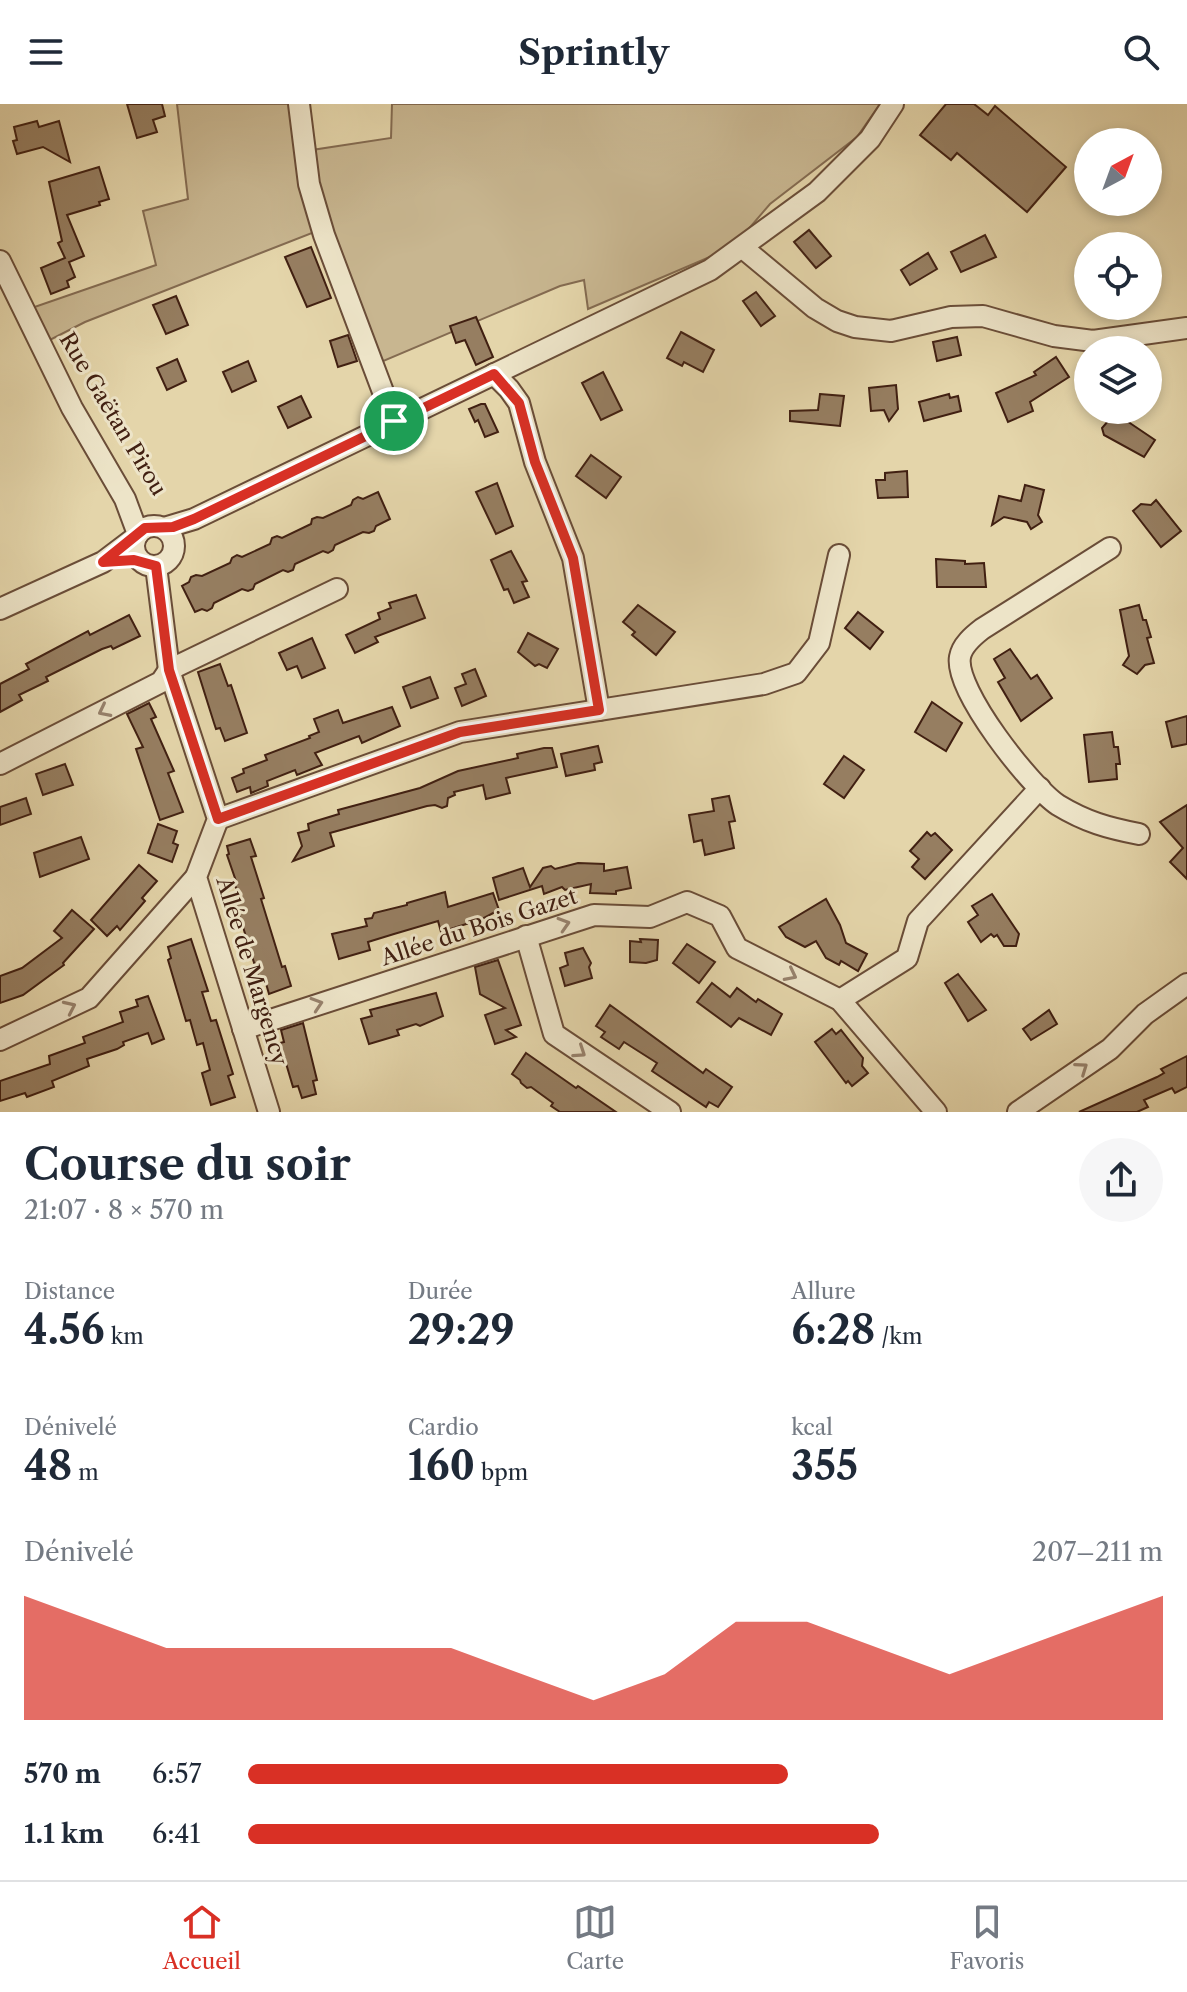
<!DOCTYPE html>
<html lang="fr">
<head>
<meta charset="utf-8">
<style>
	:root { --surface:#fff; --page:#f6f6f7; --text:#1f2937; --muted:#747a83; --line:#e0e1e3; --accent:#d93025 }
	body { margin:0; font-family:"Libre Caslon Text",serif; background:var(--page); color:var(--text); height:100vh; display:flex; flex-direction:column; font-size:30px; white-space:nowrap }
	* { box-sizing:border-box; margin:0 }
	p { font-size:26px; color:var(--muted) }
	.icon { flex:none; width:44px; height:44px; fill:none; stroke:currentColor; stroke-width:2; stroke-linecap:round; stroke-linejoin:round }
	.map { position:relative; height:1008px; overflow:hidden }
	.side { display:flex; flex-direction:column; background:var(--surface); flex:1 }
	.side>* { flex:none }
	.needle { width:52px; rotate:41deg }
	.controls { position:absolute; left:1074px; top:24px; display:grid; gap:16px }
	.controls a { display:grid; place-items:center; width:88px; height:88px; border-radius:50%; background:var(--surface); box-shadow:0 4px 12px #0003; font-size:40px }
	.pin { position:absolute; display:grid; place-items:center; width:68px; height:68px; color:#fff; margin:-34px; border:4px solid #fff; border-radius:50%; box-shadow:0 2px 8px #0007 }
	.round { display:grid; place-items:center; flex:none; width:84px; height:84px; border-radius:42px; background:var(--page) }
	.overview { display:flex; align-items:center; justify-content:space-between; height:136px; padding:0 24px }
	h1 { font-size:44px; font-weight:700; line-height:60px }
	.figures { display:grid; grid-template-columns:repeat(3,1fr); gap:12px; height:136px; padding:8px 24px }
	.figures div { display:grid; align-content:center }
	.figures b { font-size:40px; font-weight:700 }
	.figures small { font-size:22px; font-weight:400 }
	.figures p { font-size:22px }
	.chart { height:224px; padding:16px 24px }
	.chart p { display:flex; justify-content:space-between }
	.chart svg { width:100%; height:144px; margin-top:8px; fill:var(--accent); opacity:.7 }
	ul { padding:0 24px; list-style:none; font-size:26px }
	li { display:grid; grid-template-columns:128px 96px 1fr; align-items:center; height:60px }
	li i { height:20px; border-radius:10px; background:var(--accent) }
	header { display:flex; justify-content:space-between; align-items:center; height:104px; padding:0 24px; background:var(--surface); font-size:36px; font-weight:700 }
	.dock { display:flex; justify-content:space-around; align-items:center; height:112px; border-top:2px solid var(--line); background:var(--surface); font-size:22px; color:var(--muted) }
	.dock a { display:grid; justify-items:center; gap:4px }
	.dock .selected { color:var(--accent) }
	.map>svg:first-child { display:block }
	.green { fill:#c8b690; stroke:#846b51; stroke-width:2 }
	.building { fill:#967e61; stroke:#412012; stroke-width:2 }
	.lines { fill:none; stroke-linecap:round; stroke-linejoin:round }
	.minor-casing { stroke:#6a4d38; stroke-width:24 }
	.minor { stroke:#ede4c8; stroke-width:20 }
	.oneway { stroke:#97826d }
	.route-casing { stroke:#fff; stroke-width:16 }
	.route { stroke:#d93025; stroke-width:10 }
	.labels { text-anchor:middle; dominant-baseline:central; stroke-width:6; stroke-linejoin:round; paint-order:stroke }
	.street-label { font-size:22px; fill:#412012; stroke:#ede4c8 }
</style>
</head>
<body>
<header><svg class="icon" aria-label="menu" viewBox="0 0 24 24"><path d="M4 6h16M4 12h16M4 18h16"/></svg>Sprintly<svg class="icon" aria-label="search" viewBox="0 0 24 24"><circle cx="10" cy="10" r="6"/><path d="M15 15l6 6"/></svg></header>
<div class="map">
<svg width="1187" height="1008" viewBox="0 0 1187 1008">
	<rect width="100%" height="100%" fill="#e4d5aa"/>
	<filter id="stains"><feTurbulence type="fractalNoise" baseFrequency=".0025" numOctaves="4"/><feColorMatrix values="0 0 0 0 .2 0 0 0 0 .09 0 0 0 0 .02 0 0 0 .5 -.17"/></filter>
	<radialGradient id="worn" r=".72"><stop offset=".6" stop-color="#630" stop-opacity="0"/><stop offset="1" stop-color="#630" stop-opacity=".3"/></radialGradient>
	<!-- green -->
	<path class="green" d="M177,0H299L305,47L391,34L392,0H880L857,33L770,100L733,143L588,205L584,176L560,182L374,261L322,125L85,218L42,240L20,208L156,161L143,107L188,95Z"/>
	<!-- building -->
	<g class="building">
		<path d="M127,0H162L165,12L153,16L157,28L137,34Z"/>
		<path d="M946,0H974L988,11L995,2L1066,63L1027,108L957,49L951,56L920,31Z"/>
		<path d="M37,17L39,23L59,17L70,58L43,43L17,50L13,37L17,36L14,23Z"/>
		<path d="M99,63L109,95L99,98L100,101L67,111L84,152L69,158L75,173L67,177L69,183L51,190L41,164L65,154L58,139L62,137L49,78Z"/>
		<path d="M809,126L831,152L816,164L794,138Z"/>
		<path d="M985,131L996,153L961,168L951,148Z"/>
		<path d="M311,143L331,194L307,203L285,153Z"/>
		<path d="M928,149L937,165L910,181L901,166Z"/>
		<path d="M756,188L775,212L761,222L743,197Z"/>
		<path d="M176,192L188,221L166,230L153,201Z"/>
		<path d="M476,213L493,253L476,261L465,236L456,239L450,222Z"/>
		<path d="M681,228L714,246L703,268L684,258L682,262L667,254Z"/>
		<path d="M348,231L357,257L338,263L330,237Z"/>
		<path d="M957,233L961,251L937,257L933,238Z"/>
		<path d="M1056,253L1069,273L1030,298L1033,307L1008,318L996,289L1036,271L1034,268Z"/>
		<path d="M177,255L186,277L167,286L157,264Z"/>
		<path d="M248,257L256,277L232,288L223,268Z"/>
		<path d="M603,268L622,306L601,316L582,279Z"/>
		<path d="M896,281L898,305L889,317L884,306L871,307L869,284Z"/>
		<path d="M820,290L844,292L840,322L790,317V307L818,306Z"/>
		<path d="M949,290L950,294L958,292L961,307L924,317L919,298Z"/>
		<path d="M301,292L311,313L288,324L278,303Z"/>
		<path d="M481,300H485L498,328L485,333L478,316L475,318L469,305Z"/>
		<path d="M1115,309L1155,336L1144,353L1104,331L1102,324Z"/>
		<path d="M591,351L621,373L606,394L576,372Z"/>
		<path d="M907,367L908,393L878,394L876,376H885V369Z"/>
		<path d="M497,379L513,422L496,430L476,388Z"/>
		<path d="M1025,381L1044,386L1038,411L1042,418L1031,425L1027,418L1004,413L992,421L999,392L1021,397Z"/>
		<path d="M378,388L390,415L376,422L374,427L369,429L363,428L335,441L333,446L328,449L323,447L295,460L293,466L288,468L283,466L255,480L253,485L248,487L242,485L214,499L212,504L207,507L202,505L195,508L182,482L189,478L191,473L196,471L202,472L230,459L232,454L237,451L242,453L270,440L272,434L277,432L282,434L311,420L312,415L317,413L323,414L351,401L353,396L358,393L363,395Z"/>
		<path d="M1156,396L1181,427L1161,443L1133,407L1141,400L1151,401Z"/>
		<path d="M511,447L527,477L522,478L529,493L514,499L508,485L504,486L491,456Z"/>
		<path d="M936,455L965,457V460L984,459L986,483H937Z"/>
		<path d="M416,491L425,514L375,533L378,538L355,549L346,531L380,515L378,509L391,504L389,499Z"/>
		<path d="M638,501L675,528L656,551L632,531L635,528L623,518Z"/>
		<path d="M1139,501L1143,516H1146L1151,533L1147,534L1154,559L1145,561L1137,570L1123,561L1129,552L1120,506Z"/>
		<path d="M858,508L883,528L870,545L845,524Z"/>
		<path d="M129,511L140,532L113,545L111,542L102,545L46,573L48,577L19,591L22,596L0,608V580L29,565L26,560L88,527L90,531Z"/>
		<path d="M528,529L558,545L547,564L539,560L535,562L518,548Z"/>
		<path d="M312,534L325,564L302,574L297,562L287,566L279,549Z"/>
		<path d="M1010,545L1031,575L1037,571L1052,594L1021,617L998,578L1005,574L994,555Z"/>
		<path d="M220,560L228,582L231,581L247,629L225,637L220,624L216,625L214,619L198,568Z"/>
		<path d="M475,565L486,592L462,602L455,584L466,580L462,570Z"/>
		<path d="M430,573L438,594L411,604L403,583Z"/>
		<path d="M932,598L962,619L946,647L915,628Z"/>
		<path d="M149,599L156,613L151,615L174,667L168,669L183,708L160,716L136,645L143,643L127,610Z"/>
		<path d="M392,603L400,622L362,639L359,632L315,649L322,661L297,671L295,666L267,677L268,682L251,689L250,683L237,688L232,674L244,669L243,665L267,656L265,651L310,634L309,632L319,628L314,615L338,606L343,619Z"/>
		<path d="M1187,612V640L1172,643L1166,618Z"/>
		<path d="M1112,628L1114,643H1118L1120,660H1116L1117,675L1089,678L1084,631Z"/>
		<path d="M598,642L602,658L594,660L595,666L566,672L561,650Z"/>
		<path d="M544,644H552L557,663L506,674L510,689L486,695L483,681L454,688L455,691L448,694L447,702L442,704L435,701L427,702L330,729L334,742L293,757L302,742L298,729L309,726L308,720L316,717L339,710L338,706L420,684L458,667L518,654L517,650Z"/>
		<path d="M844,652L864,666L844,694L824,680Z"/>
		<path d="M65,660L73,681L43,691L36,670Z"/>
		<path d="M729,692L735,717L729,718L734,744L705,751L702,736L694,738L689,711L714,707L712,695Z"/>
		<path d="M26,694L31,710L0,721V703Z"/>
		<path d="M1187,701V775L1170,758L1183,744L1160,718Z"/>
		<path d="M158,720L177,727L173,739L178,741L172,758L148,749Z"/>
		<path d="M927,728L931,732L935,729L952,746L925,775L912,763L919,755L910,747Z"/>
		<path d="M81,733L89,755L40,773L34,749Z"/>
		<path d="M250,735L256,752L251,753L264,794L261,795L282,863L285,862L291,882L269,890L265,876L260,878L235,797L240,796L235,781L237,780L227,751L229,750L227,742Z"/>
		<path d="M578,759L604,760V767L627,763L631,784L616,787V790L590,789L591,780L565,786L562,783L544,790L542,782L499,796L493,774L523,764L530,783L543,764L551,762L555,765Z"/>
		<path d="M139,761L157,777L142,794L145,797L120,826L117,822L107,832L91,816Z"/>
		<path d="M445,788L448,803L493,789L499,806L482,815L441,828L438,817L394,830L368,838L370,846L339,855L332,830L367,822L365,815L372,814L374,809L407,801V799Z"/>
		<path d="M992,790L1019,830L1016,842H1004L997,831L994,833L991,830L981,838L968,818L978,811L972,802Z"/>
		<path d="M826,795L840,821L846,839L867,850L858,867L841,857L839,861L826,854L816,837L805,843L786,833L779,823Z"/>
		<path d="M72,806L94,825L63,859L64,861L23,891L0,899V872L22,864L62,834L54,827Z"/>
		<path d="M191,835L208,887L202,888L211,917L216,916L233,970L228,972L235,993L211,1001L202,969L210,966L203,939L197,941L190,916L186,917L168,856L171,854L168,843Z"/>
		<path d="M640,835L658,836L657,856L646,859L630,858V837L641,838Z"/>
		<path d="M687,840L715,858L699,879L673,859Z"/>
		<path d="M583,844L591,859L589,863L592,874L565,882L560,864L568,861L565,849Z"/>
		<path d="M498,856L521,921L506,926L516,933L495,940L485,911L505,904L480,890L475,863Z"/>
		<path d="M958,870L986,906L968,917L945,879Z"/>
		<path d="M712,879L730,893L737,884L756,898L758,895L782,910L771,931L739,914L731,923L697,898Z"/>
		<path d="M436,889L443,912L420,922L416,920L397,926L399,931L369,940L361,915L372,912L370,906Z"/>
		<path d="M148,892L164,935L152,940L148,929L123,938L124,941L117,945L87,955L89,962L52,977L54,983L27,993L25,989L0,997V977L50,960L49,952L85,939L83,933L123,918L120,908L138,902L136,896Z"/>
		<path d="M610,901L703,969L706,965L732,983L718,1003L709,998L706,1003L652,967L657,959L624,938L619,945L601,933L605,928L596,922Z"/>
		<path d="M1049,906L1057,920L1031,936L1023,925Z"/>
		<path d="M303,919L317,976L313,977L316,990L302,994L298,982L293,983L280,939L284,938L281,926Z"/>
		<path d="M832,925L836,930L841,926L863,954L862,962L868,969L852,982L848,977L846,979L815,938Z"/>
		<path d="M526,949L576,984L578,982L616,1008H560L551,1002L553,999L531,983L527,984L521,979L520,976L512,970Z"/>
		<path d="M1187,952V983L1175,989L1172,984L1144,996L1148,1003L1137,1008H1079L1157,973L1164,969L1161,965Z"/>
	</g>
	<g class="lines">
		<defs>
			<g id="minor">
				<path d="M299,0L309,80L324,131L394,317"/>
				<path d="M743,144L815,204L837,217L855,223L891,227L951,213L983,212L1054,232L1093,237L1187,224"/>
				<path d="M0,157L72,304L125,395L138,430"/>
				<path d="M494,270L509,285L519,299L535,358L573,454L599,606"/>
				<circle cx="154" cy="442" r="20"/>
				<path d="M164,424L194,415L710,166L817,88L870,35L893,0"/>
				<path d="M1110,444L982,525C973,532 962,541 960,553C954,586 1031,683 1058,701C1086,718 1108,724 1139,730"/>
				<path d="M156,462L169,566L218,715L196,773L269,1008"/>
				<path d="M0,505L103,458L136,433"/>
				<path d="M0,660L161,578L169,566L337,485"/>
				<path d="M218,715L460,628L764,580L796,569L819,539L839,451"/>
				<path d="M526,832L554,930L670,1008"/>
				<path d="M840,896L907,854L918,817L1040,684"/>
				<path d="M243,925L594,811L650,813L687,798L720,812L737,844L840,896L936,1008"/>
				<path d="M0,936L89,894L196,773"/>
				<path d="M1018,1008L1110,945L1145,910L1187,880"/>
			</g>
		</defs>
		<!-- minor casing -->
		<use href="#minor" class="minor-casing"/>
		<!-- minor -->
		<use href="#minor" class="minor"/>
	</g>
	<!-- one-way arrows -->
	<defs><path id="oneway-chevron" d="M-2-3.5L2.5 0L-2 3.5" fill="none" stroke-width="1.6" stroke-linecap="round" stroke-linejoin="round" transform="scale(2)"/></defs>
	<g class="oneway">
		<use href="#oneway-chevron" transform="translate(104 607) rotate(153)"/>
		<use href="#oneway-chevron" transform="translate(564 820) rotate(-17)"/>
		<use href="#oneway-chevron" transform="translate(791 871) rotate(27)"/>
		<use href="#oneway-chevron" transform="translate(317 900) rotate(-18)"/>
		<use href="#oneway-chevron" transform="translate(70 903) rotate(-25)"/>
		<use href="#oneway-chevron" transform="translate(580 948) rotate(34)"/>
		<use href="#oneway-chevron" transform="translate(1082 964) rotate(-35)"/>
	</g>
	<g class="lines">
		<defs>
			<path id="route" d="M494,270L519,299L535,358L573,454L599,606L460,628L218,715L169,566L156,462L134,456L103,458L145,424L173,423L194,415Z"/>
		</defs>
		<!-- route casing -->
		<use href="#route" class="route-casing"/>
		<!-- route -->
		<use href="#route" class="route"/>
	</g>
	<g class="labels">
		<!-- street labels -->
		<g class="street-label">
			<text transform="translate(113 310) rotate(59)">Rue Gaëtan Pirou</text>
			<text transform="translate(479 823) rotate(-18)">Allée du Bois Gazet</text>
			<text transform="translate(252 867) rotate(73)">Allée de Margency</text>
		</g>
	</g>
	<rect width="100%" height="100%" filter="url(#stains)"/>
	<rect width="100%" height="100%" fill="url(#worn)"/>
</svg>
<div class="controls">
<a><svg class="needle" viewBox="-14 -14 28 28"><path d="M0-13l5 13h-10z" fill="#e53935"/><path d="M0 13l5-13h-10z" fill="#747a83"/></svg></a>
<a><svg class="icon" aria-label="locate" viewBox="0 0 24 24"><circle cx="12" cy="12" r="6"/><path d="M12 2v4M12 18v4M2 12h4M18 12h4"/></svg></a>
<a><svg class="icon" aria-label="layers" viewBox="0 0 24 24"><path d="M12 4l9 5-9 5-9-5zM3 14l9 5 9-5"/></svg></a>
</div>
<div class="pin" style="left:394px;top:317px;background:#1e9e55"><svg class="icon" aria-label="arrive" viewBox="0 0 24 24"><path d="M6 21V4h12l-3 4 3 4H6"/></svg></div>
</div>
<section class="side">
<div class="overview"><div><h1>Course du soir</h1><p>21:07 · 8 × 570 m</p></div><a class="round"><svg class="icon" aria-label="share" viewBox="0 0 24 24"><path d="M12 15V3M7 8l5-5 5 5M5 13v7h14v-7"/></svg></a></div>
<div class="figures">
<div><p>Distance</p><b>4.56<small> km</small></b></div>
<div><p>Durée</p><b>29:29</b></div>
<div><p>Allure</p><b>6:28<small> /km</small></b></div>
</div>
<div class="figures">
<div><p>Dénivelé</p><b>48<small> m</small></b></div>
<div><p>Cardio</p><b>160<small> bpm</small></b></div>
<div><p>kcal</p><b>355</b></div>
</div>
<div class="chart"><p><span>Dénivelé</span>207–211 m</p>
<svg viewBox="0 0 160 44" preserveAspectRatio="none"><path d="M0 44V6L10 14L20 22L30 22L40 22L50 22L60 22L70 30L80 38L90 30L100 14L110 14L120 22L130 30L140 22L150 14L160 6V44z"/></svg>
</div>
<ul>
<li><b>570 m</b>6:57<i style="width:59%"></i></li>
<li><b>1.1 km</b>6:41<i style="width:69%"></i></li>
</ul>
</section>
<nav class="dock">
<a class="selected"><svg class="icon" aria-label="home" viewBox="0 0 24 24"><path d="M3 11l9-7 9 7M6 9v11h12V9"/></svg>Accueil</a>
<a><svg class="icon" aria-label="map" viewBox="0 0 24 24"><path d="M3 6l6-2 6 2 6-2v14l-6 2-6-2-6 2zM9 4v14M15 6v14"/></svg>Carte</a>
<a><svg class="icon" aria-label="saved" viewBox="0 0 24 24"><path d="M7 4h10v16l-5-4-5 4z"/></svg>Favoris</a>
</nav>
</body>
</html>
